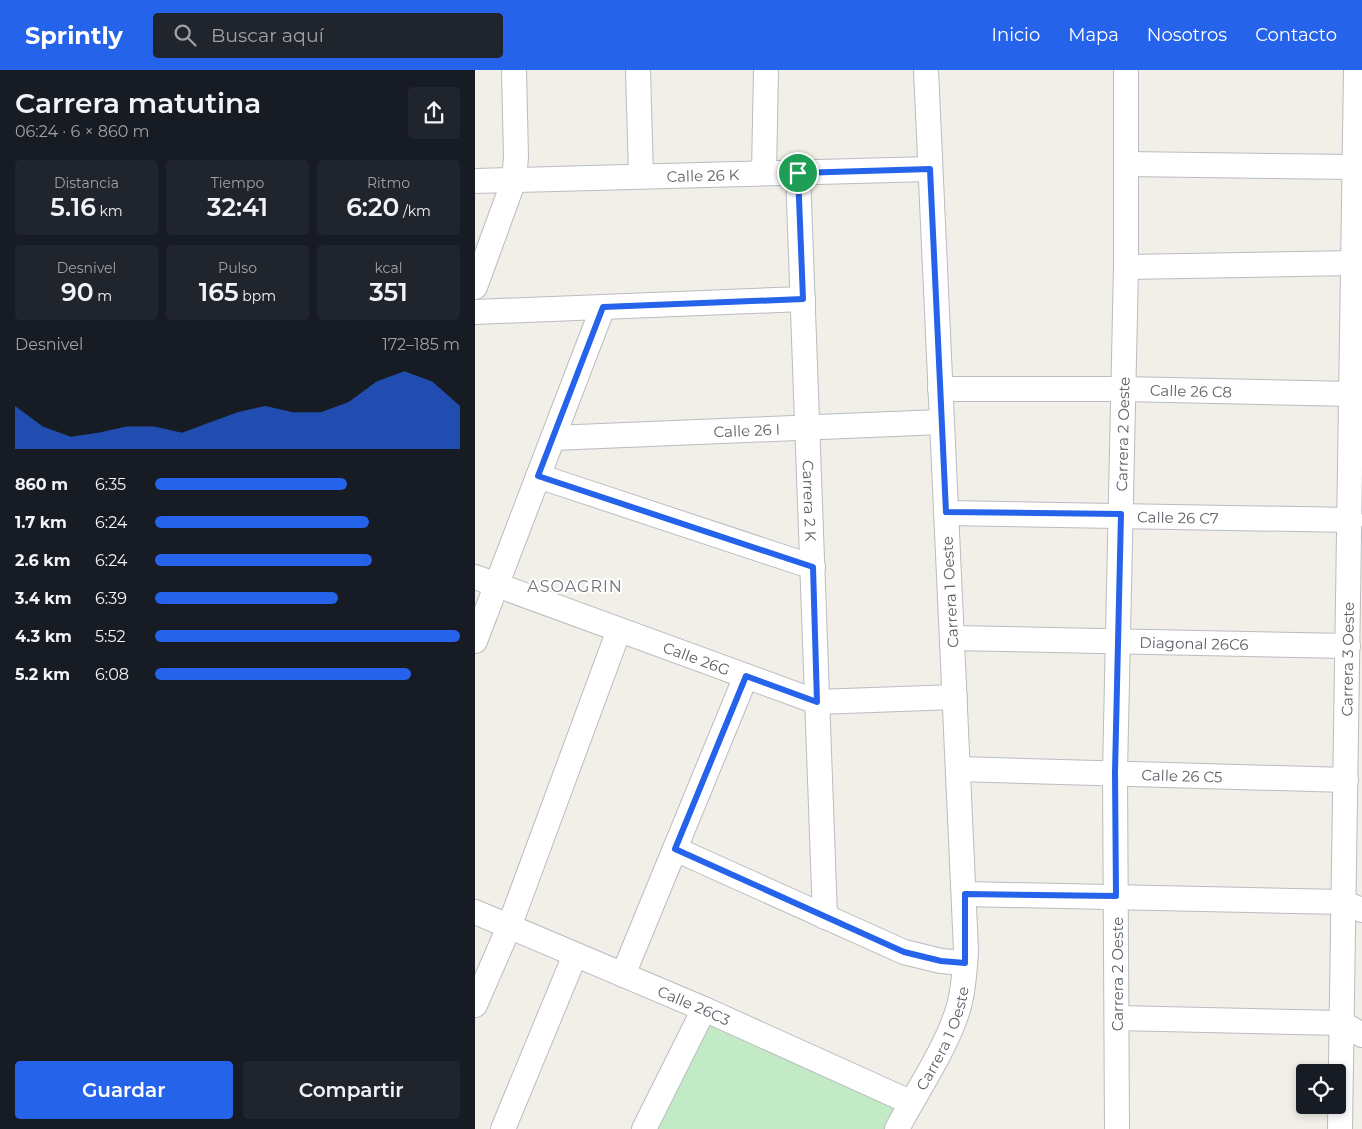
<!DOCTYPE html>
<html lang="es">
<head>
<meta charset="utf-8">
<style>
	:root { --surface:#171b24; --page:#20242c; --text:#f1f3f6; --muted:#9ea1a6; --accent:#2563eb }
	body { margin:0; font-family:Montserrat,sans-serif; background:var(--page); color:var(--text); height:100vh; display:flex; flex-direction:column; font-size:19px; white-space:nowrap }
	* { box-sizing:border-box; margin:0 }
	p { font-size:16px; color:var(--muted) }
	.icon { flex:none; width:28px; height:28px; fill:none; stroke:currentColor; stroke-width:2; stroke-linecap:round; stroke-linejoin:round }
	.map { position:relative; flex:1; overflow:hidden }
	.side { display:flex; flex-direction:column; background:var(--surface); width:475px }
	.side>* { flex:none }
	.buttons { position:absolute; left:821px; top:994px; display:grid; gap:10px }
	.buttons a { display:grid; place-items:center; width:50px; height:50px; border-radius:5px; background:var(--surface); box-shadow:0 2px 8px #0003; font-size:25px }
	.pin { position:absolute; display:grid; place-items:center; width:42px; height:42px; color:#fff; margin:-21px; border:2px solid #fff; border-radius:50%; box-shadow:0 1px 5px #0007 }
	.round { display:grid; place-items:center; flex:none; width:52px; height:52px; border-radius:5px; background:var(--page) }
	.head { display:flex; align-items:center; justify-content:space-between; height:85px; padding:0 15px }
	h1 { font-size:28px; font-weight:600; line-height:38px }
	.figures { display:grid; grid-template-columns:repeat(3,1fr); gap:8px; height:85px; padding:5px 15px }
	.figures div { display:grid; align-content:center; border-radius:5px; background:var(--page); text-align:center }
	.figures b { font-size:25px; font-weight:600 }
	.figures small { font-size:14px; font-weight:400 }
	.figures p { font-size:14px }
	.chart { height:140px; padding:10px 15px }
	.chart p { display:flex; justify-content:space-between }
	.chart svg { width:100%; height:90px; margin-top:5px; fill:var(--accent); opacity:.7 }
	.action { display:flex; gap:10px; margin-top:auto; padding:10px 15px }
	.action a { flex:1; height:58px; border-radius:5px; background:var(--accent); color:#fff; font-size:20px; font-weight:600; line-height:58px; text-align:center }
	.action a+a { background:var(--page); color:var(--text) }
	ul { padding:0 15px; list-style:none; font-size:16px }
	li { display:grid; grid-template-columns:80px 60px 1fr; align-items:center; height:38px }
	li i { height:12px; border-radius:6px; background:var(--accent) }
	header { display:flex; align-items:center; gap:30px; box-sizing:border-box; height:70px; padding:0 25px; background:var(--accent); color:#fff }
	header strong { font-size:24px }
	nav { display:flex; gap:28px; margin-inline-start:auto; font-size:18px }
	.search { width:350px; height:45px; background:var(--page); display:flex; align-items:center; gap:12px; box-sizing:border-box; padding:0 18px; border-radius:5px; color:var(--muted); font-size:19px }
	main { display:flex; flex:1; min-height:0 }
	.map>svg:first-child { display:block }
	.green { fill:#c2eac4 }
	.lines { fill:none; stroke-linecap:round; stroke-linejoin:round }
	.minor-casing { stroke:#b9bcc1; stroke-width:26 }
	.minor { stroke:#fff; stroke-width:24 }
	.route-casing { stroke:#fff; stroke-width:10 }
	.route { stroke:#2563eb; stroke-width:6 }
	.labels { text-anchor:middle; dominant-baseline:central; stroke-width:4; stroke-linejoin:round; paint-order:stroke }
	.street-label { font-size:15px; fill:#5e6268; stroke:#fff }
	.neighbourhood-label { font-size:16px; letter-spacing:1px; fill:#6f747a; stroke:#fff }
</style>
</head>
<body>
<header>
<strong>Sprintly</strong>
<div class="search"><svg class="icon" aria-label="search" viewBox="0 0 24 24"><circle cx="10" cy="10" r="6"/><path d="M15 15l6 6"/></svg>Buscar aquí</div>
<nav><a>Inicio</a><a>Mapa</a><a>Nosotros</a><a>Contacto</a></nav>
</header>
<main>
<section class="side">
<div class="head"><div><h1>Carrera matutina</h1><p>06:24 · 6 × 860 m</p></div><a class="round"><svg class="icon" aria-label="share" viewBox="0 0 24 24"><path d="M12 15V3M7 8l5-5 5 5M5 13v7h14v-7"/></svg></a></div>
<div class="figures">
<div><p>Distancia</p><b>5.16<small> km</small></b></div>
<div><p>Tiempo</p><b>32:41</b></div>
<div><p>Ritmo</p><b>6:20<small> /km</small></b></div>
</div>
<div class="figures">
<div><p>Desnivel</p><b>90<small> m</small></b></div>
<div><p>Pulso</p><b>165<small> bpm</small></b></div>
<div><p>kcal</p><b>351</b></div>
</div>
<div class="chart"><p><span>Desnivel</span>172–185 m</p>
<svg viewBox="0 0 160 44" preserveAspectRatio="none"><path d="M0 44V23L10 33L20 38L30 36L40 33L50 33L60 36L70 31L80 26L90 23L100 26L110 26L120 21L130 11L140 6L150 11L160 23V44z"/></svg>
</div>
<ul>
<li><b>860 m</b>6:35<i style="width:63%"></i></li>
<li><b>1.7 km</b>6:24<i style="width:70%"></i></li>
<li><b>2.6 km</b>6:24<i style="width:71%"></i></li>
<li><b>3.4 km</b>6:39<i style="width:60%"></i></li>
<li><b>4.3 km</b>5:52<i style="width:100%"></i></li>
<li><b>5.2 km</b>6:08<i style="width:84%"></i></li>
</ul>
<div class="action"><a>Guardar</a><a>Compartir</a></div>
</section>
<div class="map">
<svg width="887" height="1059" viewBox="0 0 887 1059">
	<rect width="100%" height="100%" fill="#f1efe7"/>
	<!-- green -->
	<path class="green" d="M234,947L420,1035L409,1059H177Z"/>
	<g class="lines">
		<defs>
			<g id="minor">
				<path d="M163,0L166,106"/>
				<path d="M651,94L880,97"/>
				<path d="M289,103L291,0"/>
				<path id="s1" d="M323,103L350,847"/>
				<path id="s2" d="M0,111L455,99"/>
				<path d="M651,197L879,193"/>
				<path d="M0,217L39,110L41,87L39,0"/>
				<path d="M0,242L328,229"/>
				<path id="s3" d="M465,319H648L878,324"/>
				<path id="s4" d="M78,368L466,352"/>
				<path d="M63,406L338,497"/>
				<path id="s5" d="M471,443L876,450"/>
				<path id="s6" d="M0,507L342,632L480,627"/>
				<path id="s7" d="M477,568L873,576"/>
				<path d="M0,571L128,237"/>
				<path id="s8" d="M483,699L871,710"/>
				<path d="M200,779L429,882L466,891L490,893"/>
				<path d="M489,824L868,832L887,840"/>
				<path id="s9" d="M0,842L229,939L435,1032"/>
				<path d="M148,905L271,606"/>
				<path d="M0,935L34,857L144,560"/>
				<path d="M642,948L867,953L887,965"/>
				<path d="M28,1059L100,885"/>
				<path d="M169,1059L229,939"/>
				<path id="s10" d="M422,1059C441,1022 473,976 484,936C489,917 490,899 491,880L451,0"/>
				<path id="s11" d="M642,1059L640,702L651,197V0"/>
				<path id="s12" d="M865,1059L881,0"/>
			</g>
		</defs>
		<!-- minor casing -->
		<use href="#minor" class="minor-casing"/>
		<!-- minor -->
		<use href="#minor" class="minor"/>
	</g>
	<g class="lines">
		<defs>
			<path id="route" d="M455,99L471,442L646,444L640,702L641,826L490,824V893L466,891L429,882L200,779L271,606L342,632L338,497L63,406L128,237L328,229L323,103Z"/>
		</defs>
		<!-- route casing -->
		<use href="#route" class="route-casing"/>
		<!-- route -->
		<use href="#route" class="route"/>
	</g>
	<g class="labels">
		<!-- street labels -->
		<g class="street-label">
			<text stroke="none"><textPath href="#s2" startOffset="228">Calle 26 K</textPath></text>
			<text stroke="none"><textPath href="#s3" startOffset="251">Calle 26 C8</textPath></text>
			<text stroke="none"><textPath href="#s4" startOffset="194">Calle 26 I</textPath></text>
			<text stroke="none"><textPath href="#s11" startOffset="695">Carrera 2 Oeste</textPath></text>
			<text stroke="none"><textPath href="#s1" startOffset="328">Carrera 2 K</textPath></text>
			<text stroke="none"><textPath href="#s5" startOffset="232">Calle 26 C7</textPath></text>
			<text transform="translate(475 522) rotate(-93)">Carrera 1 Oeste</text>
			<text stroke="none"><textPath href="#s7" startOffset="242">Diagonal 26C6</textPath></text>
			<text stroke="none"><textPath href="#s6" startOffset="236">Calle 26G</textPath></text>
			<text stroke="none"><textPath href="#s12" startOffset="470">Carrera 3 Oeste</textPath></text>
			<text stroke="none"><textPath href="#s8" startOffset="224">Calle 26 C5</textPath></text>
			<text transform="translate(642 904) rotate(-90)">Carrera 2 Oeste</text>
			<text stroke="none"><textPath href="#s9" startOffset="238">Calle 26C3</textPath></text>
			<text stroke="none"><textPath href="#s10" startOffset="102">Carrera 1 Oeste</textPath></text>
		</g>
		<!-- neighbourhood labels -->
		<g class="neighbourhood-label">
			<text x="100" y="516">ASOAGRIN</text>
		</g>
	</g>
</svg>
<div class="buttons">
<a><svg class="icon" aria-label="locate" viewBox="0 0 24 24"><circle cx="12" cy="12" r="6"/><path d="M12 2v4M12 18v4M2 12h4M18 12h4"/></svg></a>
</div>
<div class="pin" style="left:323px;top:103px;background:#1e9e55"><svg class="icon" aria-label="arrive" viewBox="0 0 24 24"><path d="M6 21V4h12l-3 4 3 4H6"/></svg></div>
</div>
</main>
</body>
</html>
